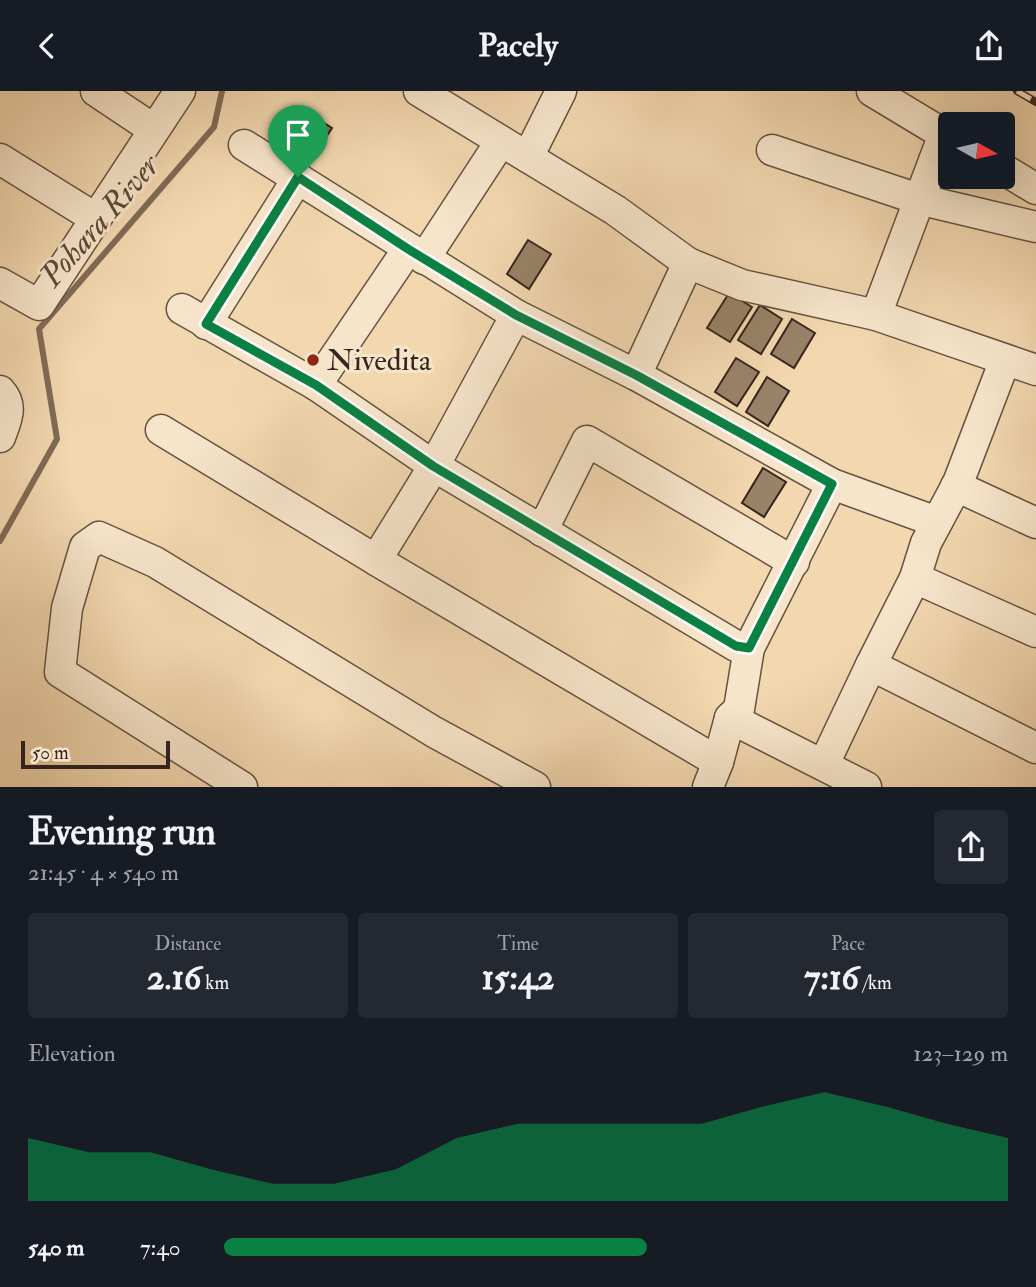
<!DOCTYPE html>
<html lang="en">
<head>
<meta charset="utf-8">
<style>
	:root { --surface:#171b24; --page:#242831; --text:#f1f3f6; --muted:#9ea1a6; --accent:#0b8043 }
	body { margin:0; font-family:"IM FELL Double Pica",serif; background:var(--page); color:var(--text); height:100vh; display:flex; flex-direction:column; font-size:26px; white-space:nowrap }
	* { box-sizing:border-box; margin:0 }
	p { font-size:23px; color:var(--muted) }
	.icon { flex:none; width:38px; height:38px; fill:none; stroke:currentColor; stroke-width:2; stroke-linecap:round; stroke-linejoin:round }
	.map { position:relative; height:696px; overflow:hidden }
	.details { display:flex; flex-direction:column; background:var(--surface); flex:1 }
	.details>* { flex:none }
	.needle { width:46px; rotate:98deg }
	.controls { position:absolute; left:938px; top:21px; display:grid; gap:14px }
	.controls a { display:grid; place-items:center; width:77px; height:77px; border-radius:7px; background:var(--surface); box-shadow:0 7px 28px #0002; font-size:35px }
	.scale { position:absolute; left:21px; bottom:18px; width:149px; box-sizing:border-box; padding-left:7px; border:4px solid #36251c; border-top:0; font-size:19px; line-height:24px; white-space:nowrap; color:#36251c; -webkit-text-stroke:5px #f7e5cb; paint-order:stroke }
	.pin { position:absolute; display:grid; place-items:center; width:60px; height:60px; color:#fff; margin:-72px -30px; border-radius:50% 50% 50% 0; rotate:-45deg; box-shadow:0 0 7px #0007 }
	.pin .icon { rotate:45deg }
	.round { display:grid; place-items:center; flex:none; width:74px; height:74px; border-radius:7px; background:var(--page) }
	.overview { display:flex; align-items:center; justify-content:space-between; height:119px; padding:0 28px }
	h1 { font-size:38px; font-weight:700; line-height:52px }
	.stats { display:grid; grid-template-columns:repeat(3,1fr); gap:10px; height:119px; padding:7px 28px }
	.stats div { display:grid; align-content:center; border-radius:7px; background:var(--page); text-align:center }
	.stats b { font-size:35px; font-weight:700 }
	.stats small { font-size:19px; font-weight:400 }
	.stats p { font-size:19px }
	.chart { height:196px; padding:14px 28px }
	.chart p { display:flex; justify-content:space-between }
	.chart svg { width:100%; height:126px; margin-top:7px; fill:var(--accent); opacity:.7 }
	ul { padding:0 28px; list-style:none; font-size:23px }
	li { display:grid; grid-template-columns:112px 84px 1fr; align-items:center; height:52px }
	li i { height:18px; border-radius:9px; background:var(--accent) }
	header { display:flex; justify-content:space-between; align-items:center; height:91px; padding:0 28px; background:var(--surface); font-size:32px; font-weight:700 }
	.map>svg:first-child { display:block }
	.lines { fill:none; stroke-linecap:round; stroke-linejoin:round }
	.stream { stroke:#806b56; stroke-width:6 }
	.building { fill:#988268; stroke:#36251c; stroke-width:2 }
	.minor-casing { stroke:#655241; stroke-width:33 }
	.minor { stroke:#f7e5cb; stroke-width:30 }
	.rail-casing { stroke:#36251c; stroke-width:8 }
	.rail { stroke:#f7e5cb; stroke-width:5; stroke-dasharray:16; stroke-linecap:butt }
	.route-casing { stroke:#fff; stroke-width:14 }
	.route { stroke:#0b8043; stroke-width:9 }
	.poi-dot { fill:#8f2418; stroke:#f7e5cb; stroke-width:2.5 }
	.labels { text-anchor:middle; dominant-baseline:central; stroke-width:6; stroke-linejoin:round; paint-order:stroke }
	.poi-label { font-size:30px; fill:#36251c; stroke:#f7e5cb; text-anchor:start }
	.water-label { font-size:32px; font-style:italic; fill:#5b4839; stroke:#f7e5cb }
</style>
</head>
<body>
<header><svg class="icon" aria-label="back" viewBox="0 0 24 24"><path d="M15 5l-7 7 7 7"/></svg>Pacely<svg class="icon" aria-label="share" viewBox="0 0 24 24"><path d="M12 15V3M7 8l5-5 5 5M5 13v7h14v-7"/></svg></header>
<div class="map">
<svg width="1036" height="696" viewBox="0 0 1036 696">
	<rect width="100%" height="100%" fill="#f2d7af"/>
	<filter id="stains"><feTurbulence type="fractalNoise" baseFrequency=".00286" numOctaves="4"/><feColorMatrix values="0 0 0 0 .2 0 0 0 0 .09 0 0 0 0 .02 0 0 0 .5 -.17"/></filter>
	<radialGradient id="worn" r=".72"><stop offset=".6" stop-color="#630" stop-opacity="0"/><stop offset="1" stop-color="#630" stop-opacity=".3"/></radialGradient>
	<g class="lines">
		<!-- stream -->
		<path class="stream" d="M0,450L57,348L39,238L214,36L222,0"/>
	</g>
	<!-- building -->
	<g class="building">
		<path d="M310,23L332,37L311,69L289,55Z"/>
		<path d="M528,149L551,163L529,198L507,183Z"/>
		<path d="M729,202L752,216L730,251L707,237Z"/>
		<path d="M760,214L782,228L761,263L738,249Z"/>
		<path d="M792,228L815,242L794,277L771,263Z"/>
		<path d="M736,267L759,281L737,315L715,301Z"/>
		<path d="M767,286L789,300L768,335L746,321Z"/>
		<path d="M763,377L786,391L764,426L742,412Z"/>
	</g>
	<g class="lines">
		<defs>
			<g id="minor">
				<path d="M96,0L153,38"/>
				<path d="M419,0L501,50"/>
				<path d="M872,0L950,47"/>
				<path d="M244,54L516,224L636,284L832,393"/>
				<path d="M772,59L918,108L1036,136"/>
				<path d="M528,66L561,0"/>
				<path d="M0,68L95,127"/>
				<path d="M1003,78L1036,98"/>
				<path d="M408,158L316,294L434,375L376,469L718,671"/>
				<path d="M424,168L501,50L615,119L688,172"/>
				<path d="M0,192L39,214L180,0"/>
				<path d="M182,218L316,294"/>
				<path d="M516,224L434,375L736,555L749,557"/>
				<path d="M876,224L944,43"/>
				<path d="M206,233L298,87"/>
				<path d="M1005,269L958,392L926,452L915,487L871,574L1036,657"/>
				<path d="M636,284L688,172L742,194L876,224L1036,279"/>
				<path d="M0,300C14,315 6,329 0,346"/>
				<path d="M161,339L376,469"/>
				<path d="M956,395L1036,432"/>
				<path d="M542,440L587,350L794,471"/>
				<path d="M915,487L1036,541"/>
				<path d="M730,627L866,696"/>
				<path d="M824,673L871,574"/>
				<path d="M242,696L60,581L67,517L85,456L99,446L155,471L434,641L535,696"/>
				<path d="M708,696L718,671L730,627L739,618L749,557L832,393L937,431"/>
			</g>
		</defs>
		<!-- minor casing -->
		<use href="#minor" class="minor-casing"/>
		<!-- minor -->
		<use href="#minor" class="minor"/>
		<defs>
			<path id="rail" d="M1017,0L1036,11"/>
		</defs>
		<!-- rail casing -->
		<use href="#rail" class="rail-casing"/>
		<!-- rail -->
		<use href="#rail" class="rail"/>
	</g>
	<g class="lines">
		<defs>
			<path id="route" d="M298,86L408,158L516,224L636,284L832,393L749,557L736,555L433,375L316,294L206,233Z"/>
		</defs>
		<!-- route casing -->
		<use href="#route" class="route-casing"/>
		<!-- route -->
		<use href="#route" class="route"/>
	</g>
	<!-- markers -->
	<circle class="poi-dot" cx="313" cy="269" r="7"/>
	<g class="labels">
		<!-- poi labels -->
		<g class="poi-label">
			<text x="327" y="269">Nivedita</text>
		</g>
		<!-- water labels -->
		<g class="water-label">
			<text transform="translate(100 130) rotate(-49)">Pohara River</text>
		</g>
	</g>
	<rect width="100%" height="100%" filter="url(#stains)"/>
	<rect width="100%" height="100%" fill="url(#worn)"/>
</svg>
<div class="controls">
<a><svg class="needle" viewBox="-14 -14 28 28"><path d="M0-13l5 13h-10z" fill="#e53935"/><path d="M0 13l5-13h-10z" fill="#9ea1a6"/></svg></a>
</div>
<div class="scale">50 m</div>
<div class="pin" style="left:298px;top:86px;background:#1e9e55"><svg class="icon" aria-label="arrive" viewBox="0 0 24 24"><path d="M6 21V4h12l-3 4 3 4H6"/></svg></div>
</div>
<section class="details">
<div class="overview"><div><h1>Evening run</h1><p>21:45 · 4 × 540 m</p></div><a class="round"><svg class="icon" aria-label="share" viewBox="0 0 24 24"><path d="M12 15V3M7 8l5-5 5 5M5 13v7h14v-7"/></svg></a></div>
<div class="stats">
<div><p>Distance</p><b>2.16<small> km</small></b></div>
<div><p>Time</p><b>15:42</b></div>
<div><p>Pace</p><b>7:16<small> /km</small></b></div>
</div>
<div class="chart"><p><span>Elevation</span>123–129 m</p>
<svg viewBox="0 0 160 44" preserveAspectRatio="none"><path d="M0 44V22L10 27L20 27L30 33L40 38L50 38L60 33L70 22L80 17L90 17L100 17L110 17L120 11L130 6L140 11L150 17L160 22V44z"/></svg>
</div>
<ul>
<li><b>540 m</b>7:40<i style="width:54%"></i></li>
</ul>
</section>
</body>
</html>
